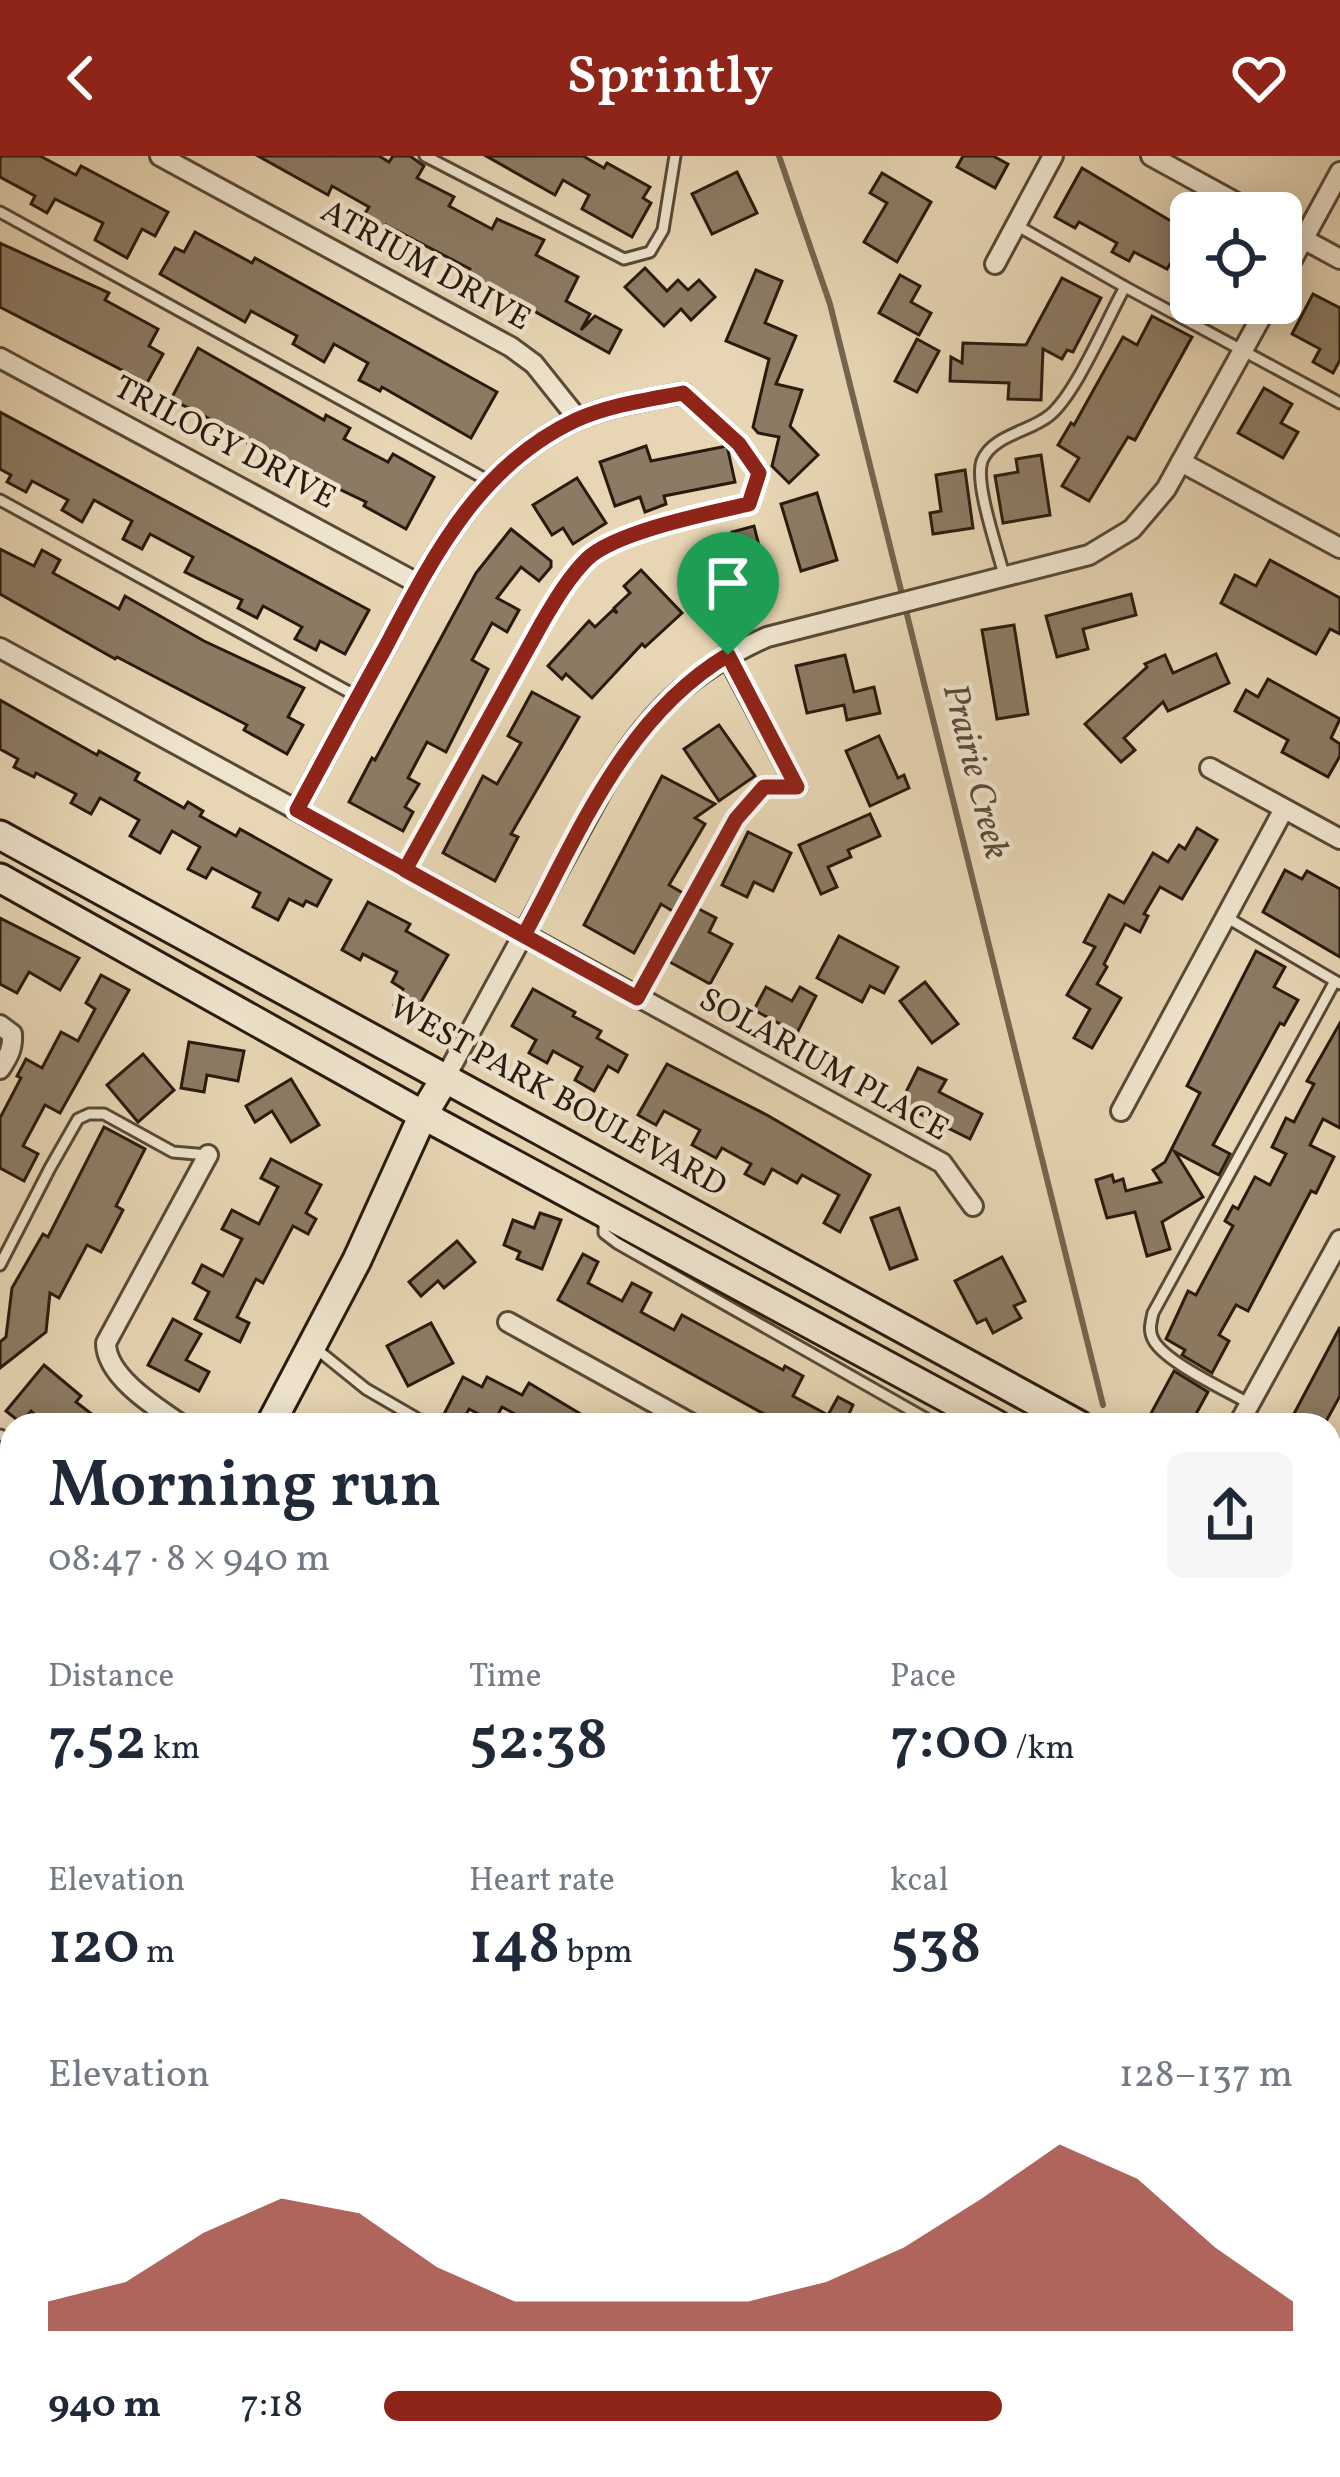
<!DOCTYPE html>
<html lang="en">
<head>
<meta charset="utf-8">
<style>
	:root { --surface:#fff; --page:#f6f6f7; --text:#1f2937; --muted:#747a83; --accent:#8f2418 }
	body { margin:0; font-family:Vollkorn,serif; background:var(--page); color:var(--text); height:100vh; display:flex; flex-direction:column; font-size:45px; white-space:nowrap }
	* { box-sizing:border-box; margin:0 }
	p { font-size:39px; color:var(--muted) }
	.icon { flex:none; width:66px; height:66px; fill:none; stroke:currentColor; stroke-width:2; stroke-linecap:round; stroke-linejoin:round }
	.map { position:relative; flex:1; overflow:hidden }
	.drawer { position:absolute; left:0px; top:1257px; width:1341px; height:1065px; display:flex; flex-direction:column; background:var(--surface); border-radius:36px 36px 0 0; box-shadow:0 6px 30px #0003 }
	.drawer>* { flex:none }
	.fabs { position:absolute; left:1170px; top:36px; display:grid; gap:24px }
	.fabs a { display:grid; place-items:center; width:132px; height:132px; border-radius:18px; background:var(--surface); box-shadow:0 6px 30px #0003; font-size:60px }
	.pin { position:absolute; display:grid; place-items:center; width:102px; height:102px; color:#fff; margin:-123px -51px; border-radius:50% 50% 50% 0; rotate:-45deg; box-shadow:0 0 12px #0007 }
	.pin .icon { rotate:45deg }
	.round { display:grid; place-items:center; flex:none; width:126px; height:126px; border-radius:18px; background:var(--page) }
	.headline { display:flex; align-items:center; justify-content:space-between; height:204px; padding:0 48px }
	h1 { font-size:66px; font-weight:600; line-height:90px }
	.figures { display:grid; grid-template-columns:repeat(3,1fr); gap:18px; height:204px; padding:12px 48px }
	.figures div { display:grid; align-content:center }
	.figures b { font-size:60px; font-weight:600 }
	.figures small { font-size:33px; font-weight:400 }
	.figures p { font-size:33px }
	.chart { height:336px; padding:24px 48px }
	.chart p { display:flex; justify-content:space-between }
	.chart svg { width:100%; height:216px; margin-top:12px; fill:var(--accent); opacity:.7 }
	ul { padding:0 48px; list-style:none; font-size:39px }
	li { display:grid; grid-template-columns:192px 144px 1fr; align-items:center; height:90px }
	li i { height:30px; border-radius:15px; background:var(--accent) }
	header { display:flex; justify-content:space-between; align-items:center; height:156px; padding:0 48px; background:var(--accent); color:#fff; font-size:54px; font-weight:600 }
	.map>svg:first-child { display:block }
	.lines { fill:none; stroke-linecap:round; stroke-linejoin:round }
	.stream { stroke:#74644f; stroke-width:6 }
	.building { fill:#8c7b64; stroke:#291a0e; stroke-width:3 }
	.lane-casing { stroke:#584937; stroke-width:15 }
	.street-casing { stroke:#584937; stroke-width:24 }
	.secondary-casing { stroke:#291a0e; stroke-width:33 }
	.path { stroke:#291a0e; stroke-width:3; stroke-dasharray:9 6; stroke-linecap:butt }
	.lane { stroke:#efe4ce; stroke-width:9 }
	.street { stroke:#efe4ce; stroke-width:18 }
	.secondary { stroke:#efe4ce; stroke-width:27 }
	.route-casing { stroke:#fff; stroke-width:24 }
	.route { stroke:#8f2418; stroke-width:15 }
	.labels { text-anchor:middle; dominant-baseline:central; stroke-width:9; stroke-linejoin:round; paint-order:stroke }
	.street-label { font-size:33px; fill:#291a0e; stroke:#efe4ce }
	.water-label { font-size:36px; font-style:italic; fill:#5b4b3a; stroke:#efe4ce }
</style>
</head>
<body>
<header><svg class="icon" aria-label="back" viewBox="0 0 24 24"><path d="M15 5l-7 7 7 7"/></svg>Sprintly<svg class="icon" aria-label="heart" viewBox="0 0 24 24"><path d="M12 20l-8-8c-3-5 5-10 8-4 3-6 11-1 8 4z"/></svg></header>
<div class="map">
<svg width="1340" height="2321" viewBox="0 0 1340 2321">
	<rect width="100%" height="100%" fill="#e7d5b3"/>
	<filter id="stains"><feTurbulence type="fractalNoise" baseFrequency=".00167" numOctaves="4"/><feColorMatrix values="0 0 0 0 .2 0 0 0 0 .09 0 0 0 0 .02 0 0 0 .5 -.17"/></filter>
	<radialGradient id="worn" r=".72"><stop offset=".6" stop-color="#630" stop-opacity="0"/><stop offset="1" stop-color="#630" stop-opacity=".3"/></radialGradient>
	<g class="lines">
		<!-- stream -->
		<g class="stream">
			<path d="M779,0L830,148L1103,1249"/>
			<path d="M1329,2017L1340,2050"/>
		</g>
	</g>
	<!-- building -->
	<g class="building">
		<path d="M0,0H40L76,19L81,10L168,56L155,80L142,73L127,102L95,84L103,67L55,43L47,57L31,48L35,40L0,21Z"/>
		<path d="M258,0H379L389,6L393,0H410L424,10L417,22L454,41L449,50L492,73L497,63L544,84L536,99L578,121L566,145L590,158L581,174L595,160L621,174L609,197L468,118L470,113L386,69L383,74L362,62L369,51L332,30L328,39Z"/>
		<path d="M486,0H583L604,12L607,7L650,31L643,42L651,47L632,81L582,53L589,39L563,24L555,39Z"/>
		<path d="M963,0H993L1008,8L995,32L957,11Z"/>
		<path d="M1082,12L1191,77V120L1170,108L1167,113L1134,96L1129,105L1112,96L1117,87L1079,66L1075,72L1055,61Z"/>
		<path d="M737,16L757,57L712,78L692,38Z"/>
		<path d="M882,17L931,46L897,106L864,86L887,47L870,37Z"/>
		<path d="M195,76L252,107L255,102L497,236L471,282L382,231L380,235L359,224L368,207L334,188L324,206L293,188L297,180L251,155L245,166L160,118L175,92L184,96Z"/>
		<path d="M0,87L109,137L105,144L158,173L149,190L163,198L147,227L0,151Z"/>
		<path d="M645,112L667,135L678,124L688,134L699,124L715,141L691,164L681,153L664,170L625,131Z"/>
		<path d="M756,114L782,125L765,167L796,180L776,228L802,234L790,270L818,299L789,327L772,310L779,281L758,277L753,271L769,203L726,185Z"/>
		<path d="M900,119L920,130L911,146L931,157L919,179L879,157Z"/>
		<path d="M1062,122L1101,142L1073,196L1067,194L1062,203L1043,193L1041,244L1008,243L1009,227L950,225L951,201L962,207L963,187L1026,189Z"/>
		<path d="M1313,138L1340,152V204L1333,217L1313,206L1320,193L1292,178Z"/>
		<path d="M1152,160L1192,181L1135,284L1128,281L1089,345L1062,330L1079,302L1058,289L1071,267L1074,269L1123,181L1137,189Z"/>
		<path d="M917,183L939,195L917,236L895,225Z"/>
		<path d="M198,192L324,264L326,259L350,272L344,283L388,306L393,298L434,321L406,373L364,350L366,346L278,304L231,278L233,275L171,243Z"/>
		<path d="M1264,232L1292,248L1281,267L1298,276L1283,302L1238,277Z"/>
		<path d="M0,256L369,454L345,498L320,485L316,494L295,483L302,471L263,450L257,462L238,452L242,444L185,416L193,401L150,378L142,393L123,383L132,365L94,344L82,366L62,354L68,344L32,325L26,336L7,326L11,319L0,313Z"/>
		<path d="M646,290L651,305L727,290L735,326L664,340L666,348L645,356L640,341L615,350L600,306Z"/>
		<path d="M1041,299L1050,359L1003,367L995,320L1018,316L1016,303Z"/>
		<path d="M965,314L973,372L933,378L930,357L941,355L936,319Z"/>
		<path d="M577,322L606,367L573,388L563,372L552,379L533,349Z"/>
		<path d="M817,337L837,404L801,415L781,348Z"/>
		<path d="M754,370L769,429L716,442L704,398L736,390L732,376Z"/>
		<path d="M511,373L551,405V411L539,425L521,411L497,442L519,454L507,476L492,467L472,504L488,513L446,596L427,586L408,622L419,628L405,651L413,656L403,675L349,646L372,602L375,604L476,417Z"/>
		<path d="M0,393L34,410L42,394L60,404L53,417L119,453L125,440L204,485L304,532L288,561L303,569L287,598L244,574L247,569L117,501L115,503L0,438Z"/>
		<path d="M1270,404L1340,442V478L1330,473L1316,498L1221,447L1235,419L1256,430Z"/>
		<path d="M641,414L682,457L645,491L642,488L592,542L566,518L562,523L548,510L589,465L595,471L613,454L617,457L614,452L630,437L624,430Z"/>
		<path d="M1131,438L1136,459L1083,473L1088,493L1057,501L1046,460Z"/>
		<path d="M1014,469L1028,558L997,563L982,474Z"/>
		<path d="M1216,498L1229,527L1168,555L1163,546L1124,582L1135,594L1121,606L1085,568L1147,511L1145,508L1165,499L1173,517Z"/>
		<path d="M845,499L854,536L874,531L880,557L847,564L844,549L807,557L796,510Z"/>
		<path d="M1268,523L1340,563L1331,582L1340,588V600L1328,621L1282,596L1288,584L1235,555L1246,534L1258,541Z"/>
		<path d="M532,536L579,561L511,678L518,681L495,725L443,697L483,620L497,628L521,587L508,580Z"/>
		<path d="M0,544L97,599L99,595L139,617L135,624L184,652L188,646L203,655L200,660L236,680L240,673L331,724L317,750L306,745L303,750L289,743L278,764L253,751L260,737L212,712L206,722L188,713L200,691L172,675L160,697L130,680L139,664L100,642L91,658L71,647L76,638L36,617L34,621L14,611L18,603L0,593Z"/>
		<path d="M719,569L755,620L719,645L684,593Z"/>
		<path d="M879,580L898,622L904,619L909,632L870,650L846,595Z"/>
		<path d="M662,620L715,648L695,662L705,668L669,729L683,737L681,744L674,756L661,748L634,797L584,769Z"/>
		<path d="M870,658L880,680L848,694L851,701L828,711L837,731L821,738L799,689Z"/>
		<path d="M1197,672L1217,684L1182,743L1160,731L1144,758L1148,760L1140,776L1125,768L1104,808L1107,811L1097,828L1121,842L1092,892L1074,882L1090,853L1067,839L1095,791L1084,786L1109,739L1124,747L1153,697L1168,706L1179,689L1185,693Z"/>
		<path d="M748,676L791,697L773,735L754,726L747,741L722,729Z"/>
		<path d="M1285,714L1302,723L1307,715L1340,733V801L1263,756Z"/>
		<path d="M368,746L410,768L406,775L448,799L413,860L394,849L403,833L392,826L397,816L363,798L360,804L342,794Z"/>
		<path d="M697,752L716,762L709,776L732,788L710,828L668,805Z"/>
		<path d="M0,762L79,802L60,834L29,816L17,837L0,828Z"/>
		<path d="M839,780L898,811L884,837L870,830L862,846L817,822Z"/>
		<path d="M1256,795L1285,811L1274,831L1298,844L1284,869L1280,867L1213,989L1230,998L1219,1019L1175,996L1203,1041L1162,1066L1170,1093L1147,1100L1135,1056L1107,1062L1096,1024L1112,1019L1114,1026L1123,1023L1126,1035L1161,1026L1153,1014L1165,1006L1200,937L1187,930Z"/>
		<path d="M101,819L129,834L60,957L45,949L23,990L38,998L24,1025L0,1012V962L21,922L17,920L26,903L42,912L61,876L78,885L95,853L86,847Z"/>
		<path d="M925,826L958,868L932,887L900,845Z"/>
		<path d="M766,831L792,845L800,831L816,840L797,877L754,854Z"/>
		<path d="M533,833L575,856L573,860L601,875L597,882L627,899L618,916L608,910L594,935L575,924L582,911L553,895L547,907L529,897L536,884L512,870Z"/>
		<path d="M1340,867V972L1323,963L1310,989L1334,1001L1316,1037L1311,1035L1248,1155L1236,1149L1219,1179L1229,1185L1212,1217L1182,1199L1185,1194L1166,1183L1188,1135L1196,1139L1233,1070L1225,1065L1233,1050L1238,1053L1255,1021L1270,1029L1286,998L1272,991L1286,962L1294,966L1314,928L1307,925Z"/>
		<path d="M189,886L244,895L238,925L207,919L204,936L181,932Z"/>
		<path d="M143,898L174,934L138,966L107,929Z"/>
		<path d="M667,908L767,959L870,1019L840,1076L824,1067L839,1039L802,1019L797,1027L772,1013L764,1028L745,1018L751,1008L722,992L716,1002L692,989L700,974L664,955L656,969L638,959Z"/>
		<path d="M918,912L946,924L939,936L982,958L970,983L900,948Z"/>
		<path d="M291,923L319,969L291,986L272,955L255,966L246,950Z"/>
		<path d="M104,971L145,993L116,1050L123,1054L101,1096L87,1089L59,1142L50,1137L46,1176L0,1212V1186L6,1181L12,1132L43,1078L48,1081Z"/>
		<path d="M271,1003L321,1029L306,1057L316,1063L308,1078L293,1070L263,1127L256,1123L237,1161L249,1167L240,1186L195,1163L209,1136L193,1127L202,1109L223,1120L242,1083L222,1073L232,1054L259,1068L278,1031L261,1022Z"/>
		<path d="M899,1052L917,1103L890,1113L871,1062Z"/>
		<path d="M540,1057L561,1064L542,1113L517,1103L520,1096L504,1089L513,1064L534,1072Z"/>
		<path d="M457,1085L475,1106L444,1132L438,1125L421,1140L409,1126Z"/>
		<path d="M583,1098L598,1106L588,1127L622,1145L632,1127L651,1137L641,1156L674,1174L682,1159L783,1214L785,1210L803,1220L793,1240L828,1259L838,1241L853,1249L849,1258L868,1269H784L558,1144Z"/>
		<path d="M1002,1101L1025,1145L1014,1150L1021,1162L993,1177L986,1163L977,1167L955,1125Z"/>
		<path d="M173,1163L201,1178L186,1204L209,1216L199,1235L148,1209Z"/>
		<path d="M431,1167L453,1207L408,1230L387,1190Z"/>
		<path d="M1340,1171V1240L1324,1269H1288Z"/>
		<path d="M44,1209L81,1240L76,1246L106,1269H48L31,1255L21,1267L6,1255Z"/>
		<path d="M1174,1215L1208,1236L1190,1269H1165L1149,1261Z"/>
		<path d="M463,1221L482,1231L487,1221L522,1239L529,1227L599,1269H535L502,1251L494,1266L469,1253L461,1269H456L442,1262Z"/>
	</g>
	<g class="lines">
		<defs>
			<g id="lane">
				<path d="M425,0L624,103L650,96L663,74L675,0"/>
				<path d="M0,56L489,325"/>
				<path d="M1125,131L1340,247"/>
				<path d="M0,344L358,541"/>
				<path d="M1005,423C999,397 974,328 982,305C992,279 1030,276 1050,259C1077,236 1106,165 1125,131L1016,69"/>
				<path d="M405,714L543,465C556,443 569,421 587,403C615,376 709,357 749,348L759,317L748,297L683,237"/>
				<path d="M1226,761L1335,825"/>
				<path d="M637,842L736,663L764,631H794"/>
				<path d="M604,1062V1077L617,1087L937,1269"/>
				<path d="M0,1109L50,1012L78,963L89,958H104L173,996L208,999"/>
				<path d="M314,1191L366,1233L428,1269"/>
				<path d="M1250,1248C1226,1234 1167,1207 1154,1185C1148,1175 1151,1167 1153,1157L1316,860L1335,825L1340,828"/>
				<path d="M0,1279L12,1284"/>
				<path d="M1340,1347V1376"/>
				<path d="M1329,1491L1340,1471"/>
				<path d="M1329,1558L1340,1564"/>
				<path d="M0,1574L12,1581"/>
				<path d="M0,1847L12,1853"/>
				<path d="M0,2113L12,2119"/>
				<path d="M443,2310L486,2321"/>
				<path d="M922,2321L973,2310"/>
			</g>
			<g id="street">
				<path d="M160,0L511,191L534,208L578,263"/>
				<path d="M1151,0L1255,57"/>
				<path d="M1281,71L1340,103"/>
				<path d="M995,108L1053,0"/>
				<path d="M1281,124L1340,16"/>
				<path d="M0,202L419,428"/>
				<path d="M1181,306L1340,392"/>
				<path d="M0,492L942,1007L973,1050"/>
				<path d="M727,499L797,631"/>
				<path d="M1210,612L1340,683"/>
				<path d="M297,654C326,600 355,546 385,492C433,401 478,310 576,264C609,249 648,244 683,237"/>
				<path d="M0,869L12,878C13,893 8,901 0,913"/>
				<path d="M445,922L606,627C649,556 691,515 767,481L1089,399L1132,373L1166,333L1269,147"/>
				<path d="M1121,955L1284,653"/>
				<path d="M508,1166L694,1269"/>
				<path d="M182,1269C157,1252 106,1221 106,1187L208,999"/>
				<path d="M1238,1269L1340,1084"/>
				<path d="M0,1438L12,1445"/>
				<path d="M0,1710L12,1717"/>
				<path d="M0,1979L12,1986"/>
				<path d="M1329,2219L1340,2253"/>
				<path d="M0,2249L12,2255"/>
				<path d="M119,2310L140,2321"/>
				<path d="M726,2310V2321"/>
				<path d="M1224,2310L1228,2321"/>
			</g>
			<g id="secondary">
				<path d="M0,679L1079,1269"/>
				<path d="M0,722L423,959L997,1269"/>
				<path d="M270,1269L357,1104L423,959L445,922"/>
				<path d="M1329,1407L1340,1413"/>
				<path d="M1329,1452L1340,1458"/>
				<path d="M0,1780L12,1757"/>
			</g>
		</defs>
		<!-- lane casing -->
		<use href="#lane" class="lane-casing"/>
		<!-- street casing -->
		<use href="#street" class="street-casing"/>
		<!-- secondary casing -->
		<use href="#secondary" class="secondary-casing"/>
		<!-- path -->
		<g class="path">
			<path d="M1329,1783L1334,1788L1329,1797"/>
			<path d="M1329,1812L1331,1851L1340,1879"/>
		</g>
		<!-- lane -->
		<use href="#lane" class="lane"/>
		<!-- street -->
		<use href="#street" class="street"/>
		<!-- secondary -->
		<use href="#secondary" class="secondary"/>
	</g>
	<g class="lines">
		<defs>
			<path id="route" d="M728,499C624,561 579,678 524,779L297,654C326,600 355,546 385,492C433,401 478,310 576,264C609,249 647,244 683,237L739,288L759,317L749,348C709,357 615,376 587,403C569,421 556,443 543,465L405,714L637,842L736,663L764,631H797L728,499"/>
		</defs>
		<!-- route casing -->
		<use href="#route" class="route-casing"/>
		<!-- route -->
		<use href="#route" class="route"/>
	</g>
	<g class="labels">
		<!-- street labels -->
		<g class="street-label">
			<text transform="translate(425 111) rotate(29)">ATRIUM DRIVE</text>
			<text transform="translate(224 288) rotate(28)">TRILOGY DRIVE</text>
			<text transform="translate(823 910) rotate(29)">SOLARIUM PLACE</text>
			<text transform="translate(557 942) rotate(29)">WEST PARK BOULEVARD</text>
		</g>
		<!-- water labels -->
		<g class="water-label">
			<text transform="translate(974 616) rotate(76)">Prairie Creek</text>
		</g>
	</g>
	<rect width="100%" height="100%" filter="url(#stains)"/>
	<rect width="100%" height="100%" fill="url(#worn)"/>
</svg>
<div class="fabs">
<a><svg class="icon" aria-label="locate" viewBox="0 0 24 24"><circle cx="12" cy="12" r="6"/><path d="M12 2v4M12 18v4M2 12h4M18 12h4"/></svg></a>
</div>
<div class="pin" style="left:728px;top:499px;background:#1e9e55"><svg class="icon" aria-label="arrive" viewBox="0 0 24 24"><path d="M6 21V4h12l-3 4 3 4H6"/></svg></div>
<section class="drawer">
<div class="headline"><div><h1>Morning run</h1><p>08:47 · 8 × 940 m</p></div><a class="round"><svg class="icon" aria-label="share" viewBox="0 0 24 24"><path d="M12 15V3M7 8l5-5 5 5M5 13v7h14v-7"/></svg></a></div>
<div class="figures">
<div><p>Distance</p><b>7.52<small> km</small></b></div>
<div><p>Time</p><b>52:38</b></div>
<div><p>Pace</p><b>7:00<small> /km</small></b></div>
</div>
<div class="figures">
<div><p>Elevation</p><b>120<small> m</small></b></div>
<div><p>Heart rate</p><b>148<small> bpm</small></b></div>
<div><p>kcal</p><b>538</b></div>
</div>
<div class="chart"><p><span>Elevation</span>128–137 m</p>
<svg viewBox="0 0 160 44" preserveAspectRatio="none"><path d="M0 44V38L10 34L20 24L30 17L40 20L50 31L60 38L70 38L80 38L90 38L100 34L110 27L120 17L130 6L140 13L150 27L160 38V44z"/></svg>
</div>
<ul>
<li><b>940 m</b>7:18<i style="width:68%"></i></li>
</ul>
</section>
</div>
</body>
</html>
